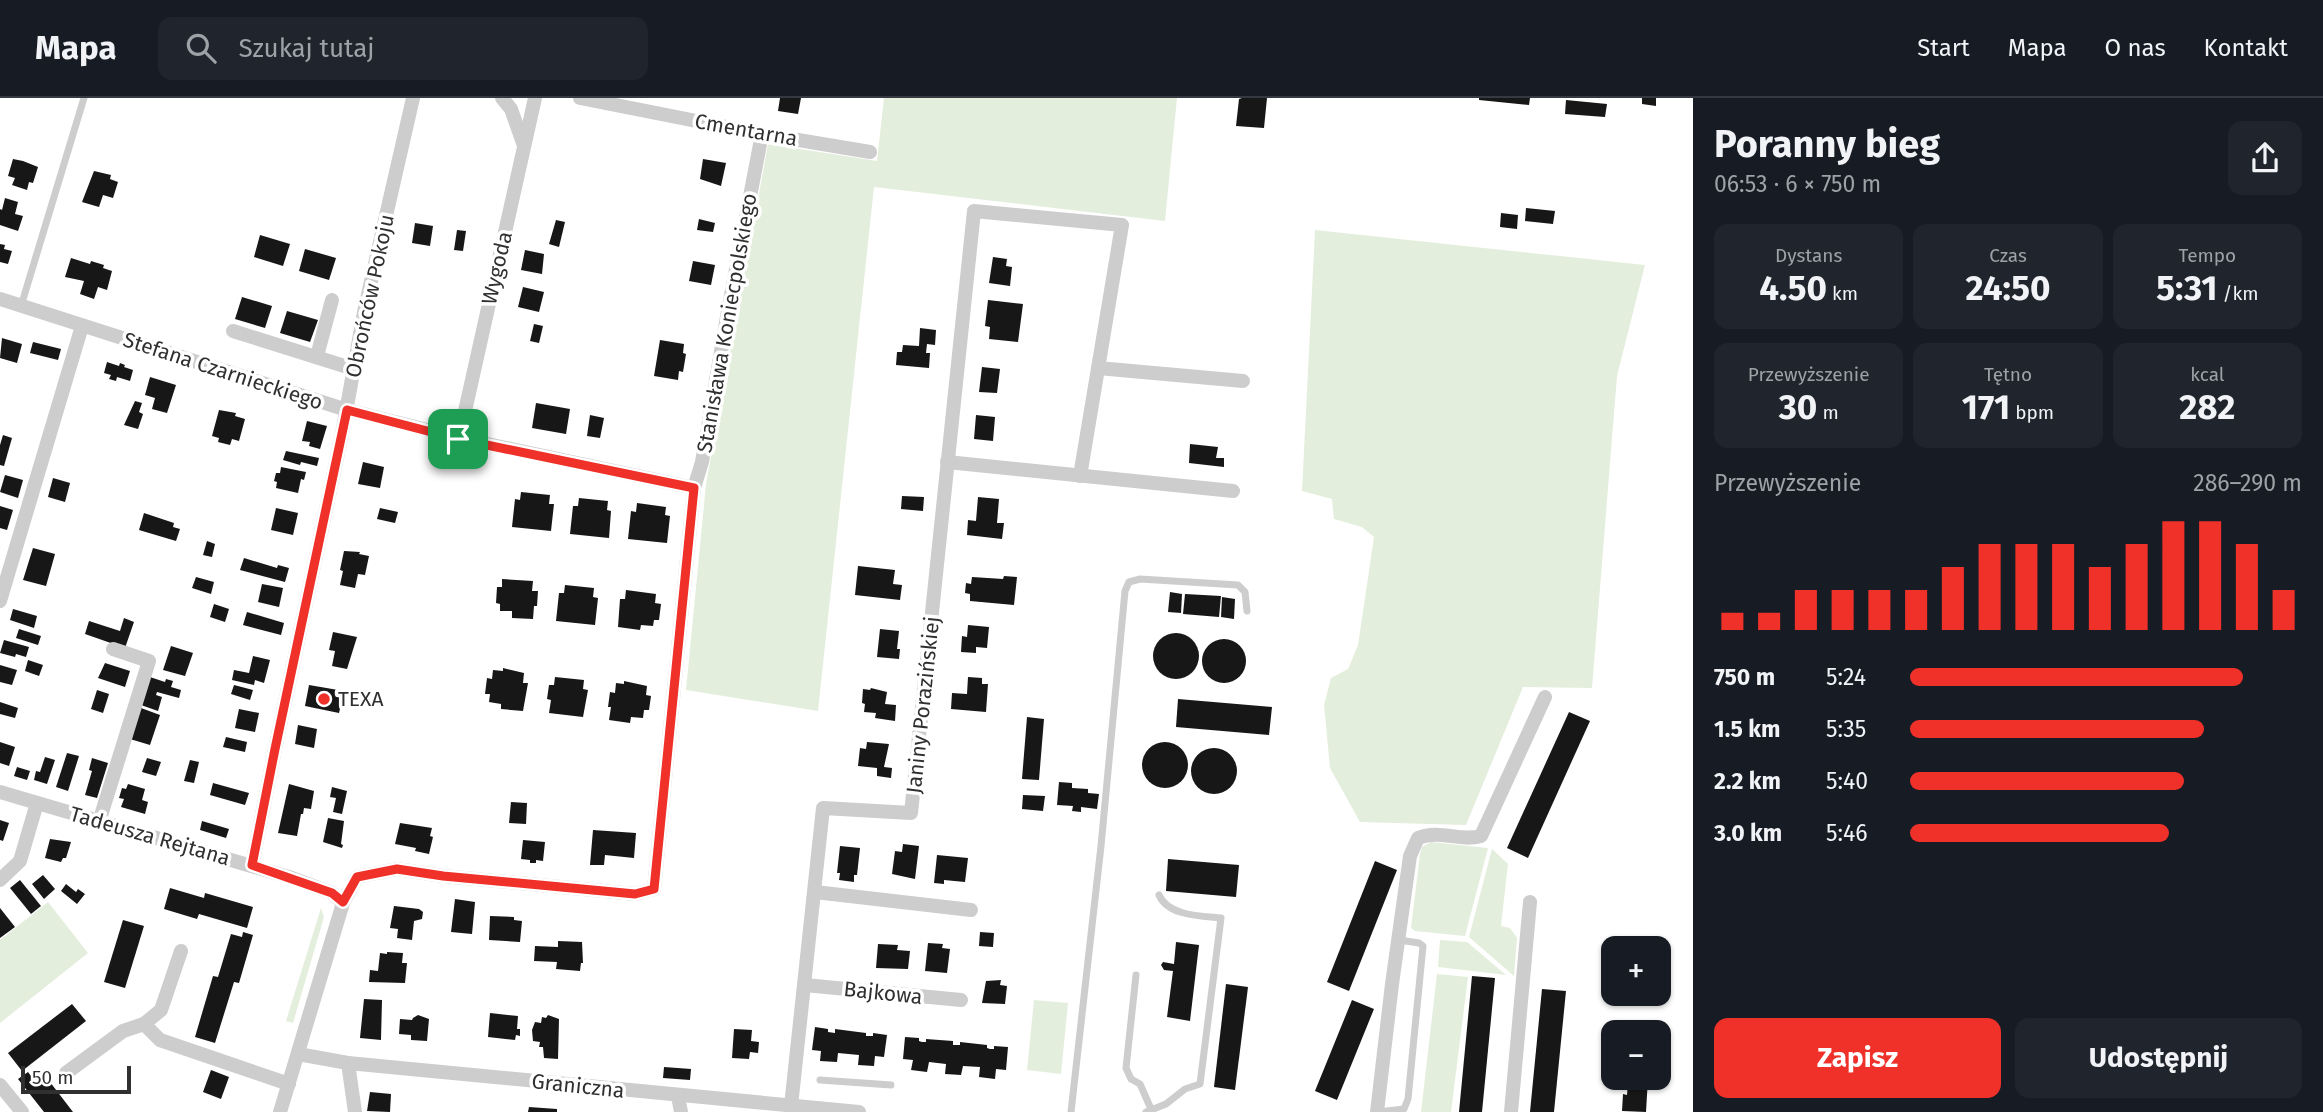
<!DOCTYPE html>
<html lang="pl">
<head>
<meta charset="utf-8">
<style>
	:root { --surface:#171b24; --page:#20242c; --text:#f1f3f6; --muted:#9ea1a6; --line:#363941; --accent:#ef312a }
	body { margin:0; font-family:"Fira Sans",sans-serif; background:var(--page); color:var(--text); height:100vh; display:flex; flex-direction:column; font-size:26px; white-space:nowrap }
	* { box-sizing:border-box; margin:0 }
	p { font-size:23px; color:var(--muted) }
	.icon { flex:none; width:38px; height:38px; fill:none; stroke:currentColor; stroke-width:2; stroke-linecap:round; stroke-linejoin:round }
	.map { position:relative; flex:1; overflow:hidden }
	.details { display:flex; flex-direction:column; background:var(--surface); width:630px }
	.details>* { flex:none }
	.controls { position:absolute; left:1601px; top:838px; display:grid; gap:14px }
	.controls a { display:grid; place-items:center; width:70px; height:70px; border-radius:14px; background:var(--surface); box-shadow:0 2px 5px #0004; font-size:35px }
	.scale { position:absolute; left:21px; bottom:18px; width:110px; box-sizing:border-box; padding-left:7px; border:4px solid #303030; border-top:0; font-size:19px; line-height:24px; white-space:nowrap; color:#303030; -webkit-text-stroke:5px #fff; paint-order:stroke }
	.pin { position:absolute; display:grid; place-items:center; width:60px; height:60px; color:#fff; margin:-30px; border-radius:14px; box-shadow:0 4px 10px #0006 }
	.round { display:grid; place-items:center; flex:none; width:74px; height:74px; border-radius:14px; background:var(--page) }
	.overview { display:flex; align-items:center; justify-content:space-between; height:119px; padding:0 21px }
	h1 { font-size:38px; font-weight:700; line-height:52px }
	.figures { display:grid; grid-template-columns:repeat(3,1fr); gap:10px; height:119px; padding:7px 21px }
	.figures div { display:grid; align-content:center; border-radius:14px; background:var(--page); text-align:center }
	.figures b { font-size:35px; font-weight:700 }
	.figures small { font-size:19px; font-weight:400 }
	.figures p { font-size:19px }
	.chart { height:196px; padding:14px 21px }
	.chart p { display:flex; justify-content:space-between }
	.chart svg { width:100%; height:126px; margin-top:7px; stroke:var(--accent); stroke-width:6 }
	.action { display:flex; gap:14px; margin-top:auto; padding:14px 21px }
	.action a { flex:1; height:80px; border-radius:14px; background:var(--accent); color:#fff; font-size:28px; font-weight:700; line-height:80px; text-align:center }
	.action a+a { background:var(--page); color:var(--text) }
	ul { padding:0 21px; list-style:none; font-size:23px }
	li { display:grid; grid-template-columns:112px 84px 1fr; align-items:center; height:52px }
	li i { height:18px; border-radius:9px; background:var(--accent) }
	header { display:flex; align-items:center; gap:42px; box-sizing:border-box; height:98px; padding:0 35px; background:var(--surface); border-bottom:2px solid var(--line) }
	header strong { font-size:33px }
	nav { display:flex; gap:38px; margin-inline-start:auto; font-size:24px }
	.search { width:490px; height:63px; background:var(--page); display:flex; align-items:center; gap:18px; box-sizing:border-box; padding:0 24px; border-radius:14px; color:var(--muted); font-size:26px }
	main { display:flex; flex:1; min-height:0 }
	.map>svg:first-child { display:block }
	.green { fill:#e4eedd }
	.building { fill:#171717 }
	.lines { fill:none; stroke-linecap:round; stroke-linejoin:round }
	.service { stroke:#cdcdcd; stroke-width:7 }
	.minor { stroke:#cdcdcd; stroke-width:14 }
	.route-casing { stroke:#fff; stroke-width:14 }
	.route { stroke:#ef312a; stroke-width:9 }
	.poi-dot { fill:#ef312a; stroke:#fff; stroke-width:2.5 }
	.labels { text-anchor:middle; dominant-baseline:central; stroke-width:7; stroke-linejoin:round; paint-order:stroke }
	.street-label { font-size:21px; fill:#303030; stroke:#fff }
	.poi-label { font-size:21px; fill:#303030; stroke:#fff; text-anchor:start }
</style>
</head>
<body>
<header>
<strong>Mapa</strong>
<div class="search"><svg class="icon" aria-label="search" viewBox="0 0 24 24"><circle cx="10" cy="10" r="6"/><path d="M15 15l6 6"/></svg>Szukaj tutaj</div>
<nav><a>Start</a><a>Mapa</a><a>O nas</a><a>Kontakt</a></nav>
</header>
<main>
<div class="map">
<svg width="1693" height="1014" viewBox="0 0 1693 1014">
	<rect width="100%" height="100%" fill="#fff"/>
	<!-- green -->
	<g class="green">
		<path d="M884,0H1177L1165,123L874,89L818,613L686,592L706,386L768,46L877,63Z"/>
		<path d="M1315,132L1645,167L1617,278L1592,590L1523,589L1466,727L1360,724L1330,670L1324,607L1331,580L1348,571L1358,547L1374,439L1362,429L1334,421L1332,401L1302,393Z"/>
		<path d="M1431,744L1488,750L1465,838L1415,833L1411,830L1420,756L1422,749Z"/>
		<path d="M1492,751L1508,766L1501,828L1510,830L1517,840L1514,878L1469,839Z"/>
		<path d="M48,804L88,855L0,925V842Z"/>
		<path d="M321,810L324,819L293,925L286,923Z"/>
		<path d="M1440,842L1467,844L1506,877L1438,869Z"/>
		<path d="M1437,876L1468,879L1451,1014H1421Z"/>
		<path d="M1034,902L1068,905L1061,976L1027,972Z"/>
	</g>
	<!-- building -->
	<g class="building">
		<path d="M780,0H801L798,16L778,13Z"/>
		<path d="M1242,0H1267L1264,30L1236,28L1239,1Z"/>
		<path d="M1479,0H1530L1529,7L1479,2Z"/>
		<path d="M1642,0H1656V8L1642,6Z"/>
		<path d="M1566,2L1607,6L1605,19L1565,16Z"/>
		<path d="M13,61L23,63L38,69L33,85L29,84L27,92L12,87L15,80L8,78Z"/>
		<path d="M703,61L726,65L721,88L700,81Z"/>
		<path d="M94,73L111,77L110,81L118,84L113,100L103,97L99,109L82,104Z"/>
		<path d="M5,100L18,104L15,116L23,118L18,133L0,127V111L2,112Z"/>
		<path d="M1526,110L1555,113L1553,126L1525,123Z"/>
		<path d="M1501,115L1518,117L1517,131L1500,129Z"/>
		<path d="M699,121L715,125L713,134L697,132Z"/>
		<path d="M556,122L565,124L559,149L549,146Z"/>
		<path d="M415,125L433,128L430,148L412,145Z"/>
		<path d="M457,132L466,133L463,153L454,152Z"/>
		<path d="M260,137L290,146L283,168L254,159Z"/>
		<path d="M0,146L5,147L4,151L12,153L8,166L0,164Z"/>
		<path d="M305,151L336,160L329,182L299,173Z"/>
		<path d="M525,152L544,156L542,176L521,172Z"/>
		<path d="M993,159L1007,161L1006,168L1012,169L1010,188L989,185Z"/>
		<path d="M71,160L90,166L91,163L104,167L103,170L112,173L107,192L98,189L94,201L80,196L84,183L65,179Z"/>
		<path d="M693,163L715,167L711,187L689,183Z"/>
		<path d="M523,189L544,194L539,214L518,209Z"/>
		<path d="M242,199L272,208L265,230L235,221Z"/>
		<path d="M988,202L1023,206L1018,244L989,241L990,229L985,228Z"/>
		<path d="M287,213L318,222L310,244L280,235Z"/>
		<path d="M534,226L543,228L539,245L530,243Z"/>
		<path d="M920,230L936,232L935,247L927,246L926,255H930L929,270L896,267L897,254H902L903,247L919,248Z"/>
		<path d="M2,240L22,246L17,265L0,260Z"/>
		<path d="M660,242L684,246L683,255L686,256L683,274L679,273L678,282L654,278Z"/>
		<path d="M33,244L61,251L58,262L30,255Z"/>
		<path d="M107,264L119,268L120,265L125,267L124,269L133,272L130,283L117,279L116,283L109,281L111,277L104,275Z"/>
		<path d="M982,269L1000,271L997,295L979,294Z"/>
		<path d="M150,279L176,287L167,315L152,311L155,300L145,297Z"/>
		<path d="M135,303L142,305L139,314L143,316L138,331L124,327Z"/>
		<path d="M536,305L570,311L566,336L532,330Z"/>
		<path d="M219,312L236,315L235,318L245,321L239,343L232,341L230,347L218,344L219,340L212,338Z"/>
		<path d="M590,317L604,320L600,340L587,338Z"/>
		<path d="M976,317L995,319L993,343L974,341Z"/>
		<path d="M307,323L327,328L320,351L309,348L310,344L302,343Z"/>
		<path d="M3,337L12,340L4,368L0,367V347Z"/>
		<path d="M1190,346L1218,349L1216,360H1224V369L1189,365Z"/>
		<path d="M286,353L319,360L317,368L301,364L300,367L283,362Z"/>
		<path d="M363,364L384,369L380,390L358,386Z"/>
		<path d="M281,369L306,374L304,382L301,381L298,395L276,390L277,384L274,383L276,375H280Z"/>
		<path d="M5,377L23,382L18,400L0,394Z"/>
		<path d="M53,380L70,385L65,404L48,399Z"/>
		<path d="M521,394L550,397L549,406H554L551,433L512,429L515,401L520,402Z"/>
		<path d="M902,398L924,399L923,413L901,411Z"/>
		<path d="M978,399L999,401L997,425H1004L1002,441L967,437L968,422L976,423Z"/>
		<path d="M579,400L608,403L607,412L611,413L609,440L570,436L573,408H578Z"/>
		<path d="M637,405L666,409L665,417L670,418L667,445L628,441L631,413L636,414Z"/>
		<path d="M0,408L13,412L7,432L0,430Z"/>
		<path d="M276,410L298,415L293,437L271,432Z"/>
		<path d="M380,410L398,414L395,425L377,421Z"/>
		<path d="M144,415L174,425L173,429L180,431L176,443L139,432Z"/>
		<path d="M207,443L215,446L212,459L203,457Z"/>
		<path d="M33,450L55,456L46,488L23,482Z"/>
		<path d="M344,453L360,454L359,456L369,458L365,477L358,476L355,490L340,487L343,473L340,472Z"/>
		<path d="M244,460L277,470L278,467L289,470L285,484L240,472Z"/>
		<path d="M858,468L895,472L893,486L902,487L900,502L855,497Z"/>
		<path d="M1004,478L1017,479L1014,507L970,503V496L965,495L966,485L971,486L972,479L1003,481Z"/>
		<path d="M196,479L214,484L211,496L192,490Z"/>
		<path d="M502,481L533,483L532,493H538L537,508H534L533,521L512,520V513H500V506L496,505L497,489H502Z"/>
		<path d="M262,486L283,490L279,509L258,504Z"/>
		<path d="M565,487L594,490L593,499L598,500L595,527L556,523L559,495H564Z"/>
		<path d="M626,492L656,496L655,505L661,506L659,522H654L653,528L641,527L640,532L618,529L620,501H625Z"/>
		<path d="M1170,494L1182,496L1181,515L1168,514Z"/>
		<path d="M1185,496L1221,498L1219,519L1183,516Z"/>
		<path d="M1222,499L1235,501L1234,521L1221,519Z"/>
		<path d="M214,506L229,511L225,524L210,519Z"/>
		<path d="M13,511L37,518L34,530L10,522Z"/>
		<path d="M247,514L284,525L281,537L243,527Z"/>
		<path d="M124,520L134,524L125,550L85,536L89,523L120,533Z"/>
		<path d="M968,527L989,529L987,550L976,549V555L961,554L962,538L967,539Z"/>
		<path d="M19,531L41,538L38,547L16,540Z"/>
		<path d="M880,531L899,533L897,551H900L899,561L877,559Z"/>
		<path d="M333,534L357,539L347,571L332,568L335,553L329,552Z"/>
		<circle cx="1176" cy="558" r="23"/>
		<circle cx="1224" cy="563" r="22"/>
		<path d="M4,542L29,549L26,559L16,556L15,559L0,555Z"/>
		<path d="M171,548L193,555L185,578L163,572Z"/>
		<path d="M253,558L270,562L264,585L255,582L254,587L232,582L234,572L249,575Z"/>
		<path d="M28,562L43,567L39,578L25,573Z"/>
		<path d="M105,565L130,573L125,589L98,580Z"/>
		<path d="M0,567L17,572L12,587L0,584Z"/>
		<path d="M503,570L524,575L523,585H528L523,613L501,611V606L489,604L490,596H485L487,580L492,581L493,572L503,573Z"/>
		<path d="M150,579L165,584L166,581L173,583L171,589L181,592L179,600L157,594L156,597L162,599L158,613L141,607Z"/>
		<path d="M555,579L584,582L583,591L588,592L583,619L549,615L551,602L547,601L549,587H554Z"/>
		<path d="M968,579L982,580V586H988L986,614L951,611L952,595L967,596Z"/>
		<path d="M624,583L647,588L646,597L651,598L649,612H644L643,620L631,619L630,625L609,622L611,609H608L610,594L615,595L616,585L624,586Z"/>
		<path d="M234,587L253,592L250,602L231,596Z"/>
		<path d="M309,587L344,593L339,615L305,608Z"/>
		<path d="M871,590L887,594L885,606L896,607L895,623L875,620L876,615L864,614L865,606L862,605L863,591L870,592Z"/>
		<path d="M97,592L109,596L103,615L91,611Z"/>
		<path d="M1178,601L1272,609L1269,637L1176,629Z"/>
		<path d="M0,604L18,610L15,620L0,616Z"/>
		<path d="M141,610L160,617L150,647L130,641Z"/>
		<path d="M239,611L259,615L255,634L235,630Z"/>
		<path d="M1569,614L1590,623L1528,760L1507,750Z"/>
		<path d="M1027,619L1044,621L1039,682L1022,681Z"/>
		<path d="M298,627L317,631L314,650L295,646Z"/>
		<path d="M226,639L247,644L245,654L223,649Z"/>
		<circle cx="1165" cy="667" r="23"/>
		<path d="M0,644L15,649L9,668L0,665Z"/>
		<path d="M867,644L889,646L884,669L892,670L891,680L877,678V670L858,668L860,650L866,651Z"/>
		<circle cx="1214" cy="673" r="23"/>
		<path d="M67,655L79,658L68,693L56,689Z"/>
		<path d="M45,659L55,662L47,686L34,682L36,673L40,674Z"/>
		<path d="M92,660L108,665L97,700L85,697L92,673L89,672Z"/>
		<path d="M147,660L161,664L156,678L142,674Z"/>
		<path d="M190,662L199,664L194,685L184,683Z"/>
		<path d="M17,669L30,673L27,682L14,678Z"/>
		<path d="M1059,684L1072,685V690L1088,691V695L1099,696L1097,711L1081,709V714L1072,713L1073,708L1057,707Z"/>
		<path d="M213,685L249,695L245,707L210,697Z"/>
		<path d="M128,686L145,691L142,702L148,704L145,716L121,709L124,701L119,700L122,690L126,691Z"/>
		<path d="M289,686L314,693L311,711L304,710L303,716H301L297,738L278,735Z"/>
		<path d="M332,689L347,693L342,716L333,714L336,700L330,699Z"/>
		<path d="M1023,697L1045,698L1043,713L1022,711Z"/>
		<path d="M511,704L527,705L526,726L509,725Z"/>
		<path d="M328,720L344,723L341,746L343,747L342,750L323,744Z"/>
		<path d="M0,722L9,725L3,743L0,742Z"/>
		<path d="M202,723L229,731L226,740L200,732Z"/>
		<path d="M400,725L432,730L430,738L433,739L429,756L415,753L416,750L395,746Z"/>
		<path d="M593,732L636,735L634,760L605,757L604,767H590Z"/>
		<path d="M50,741L71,744L66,760H63L61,764L45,760Z"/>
		<path d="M523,742L545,744L543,763L536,762V765H530V762L521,761Z"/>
		<path d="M903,746L919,748L915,781L892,776L895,753L902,754Z"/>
		<path d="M840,748L860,750L857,777H854V784L839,782L840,775H837Z"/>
		<path d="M937,757L968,760L965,784L944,782V786L934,785Z"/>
		<path d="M1168,761L1239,767L1236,799L1166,793Z"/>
		<path d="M1375,763L1397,772L1349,893L1327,884Z"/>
		<path d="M43,777L55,791L44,801L32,786Z"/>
		<path d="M20,782L41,808L31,816L10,790Z"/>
		<path d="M66,786L76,794L78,791L85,796L77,806L61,793Z"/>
		<path d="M170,790L204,800L205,795L253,809L247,830L199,816L197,821L164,811Z"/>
		<path d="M455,801L475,804L472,836L451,834Z"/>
		<path d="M394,808L419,811L423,814L422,821L414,823L412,842L397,840L398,831L390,830Z"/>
		<path d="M0,810L15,829L0,840Z"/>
		<path d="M490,818L514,819V822L522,823L520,844L489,842Z"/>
		<path d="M123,822L144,828L125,890L104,884Z"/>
		<path d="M243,834L253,837L239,885L234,884L215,945L195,939L213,878L218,879L231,836L242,839Z"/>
		<path d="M980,834L994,835L993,849L979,848Z"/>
		<path d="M558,843L582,844L583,865H581L580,873L556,871L557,864L534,863L535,848L558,849Z"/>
		<path d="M1176,844L1199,847L1190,923L1167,919L1173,873L1164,872L1161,867L1163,864L1174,866Z"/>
		<path d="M928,845L943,846L942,850L950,851L947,875L925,873Z"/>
		<path d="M878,846L898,847L897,852L910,853L908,871L876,870Z"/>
		<path d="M387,854L403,855L402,865H407L405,885L369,884L370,872L378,873L380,855L387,856Z"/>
		<path d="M1472,878L1495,880L1482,1014H1459Z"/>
		<path d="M1001,882L1000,887L1007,888L1005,906L982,905L986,883Z"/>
		<path d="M1226,886L1248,889L1235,992L1214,989Z"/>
		<path d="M1542,891L1566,893L1554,1014H1530Z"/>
		<path d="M364,901L382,902L381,942L360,940Z"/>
		<path d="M1352,902L1374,911L1337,1002L1315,993Z"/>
		<path d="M72,906L86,923L22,973L8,955Z"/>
		<path d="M490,915L518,918L517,931H520V938L516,937L515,942L488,939Z"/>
		<path d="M418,917L429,921L427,943L411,942V937L399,936L400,921L412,922L413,920Z"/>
		<path d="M548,917L559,921L558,961L544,960L543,949H539L540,944L533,943L532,932L535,924L541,925L542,919L546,920Z"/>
		<path d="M815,929L828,931V934L835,935V931L866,935V938H873V935L887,937L884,959L875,958L874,968L858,967L859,957L838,955L837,964L820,963L821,953L812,952Z"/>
		<path d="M734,931L752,932L751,943L759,944L758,955L750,954L749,961L732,960Z"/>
		<path d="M905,939L919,940V943L922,944H926V941L953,943V947H960V944L987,947V950L990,951H994V948L1008,949L1006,972L996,971L995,981L979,979L980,969L963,968L961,977L945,976L946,966L929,964L927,974L911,972L913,962L903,961Z"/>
		<path d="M664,969L691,971L690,982L663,980Z"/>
		<path d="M40,971L73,1014H44L18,981L28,974L31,978Z"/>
		<path d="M211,972L229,979L221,1001L203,994Z"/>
		<path d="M1624,980H1648L1646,1014L1622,1013L1623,996L1627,997L1628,983H1624Z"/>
		<path d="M370,994L391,996L390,1014L367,1013Z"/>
		<path d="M529,1009L557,1011V1014H528Z"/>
	</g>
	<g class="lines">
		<!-- service -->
		<g class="service">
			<path d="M21,208L84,0"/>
			<path d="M1136,877L1126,970L1131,981L1140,986L1151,1011"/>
			<path d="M820,982L891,987"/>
			<path d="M1071,1014L1101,748L1125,493L1129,484L1140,481L1238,487L1245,494L1247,513"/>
			<path d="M1146,1014L1166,1006L1185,991L1200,986L1221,820C1201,818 1168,818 1159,797"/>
			<path d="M1378,1014L1404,1011L1408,1001L1423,848L1419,845L1399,842"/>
		</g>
		<!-- minor -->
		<g class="minor">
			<path d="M502,0L511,11L523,45"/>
			<path d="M580,0L762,36L870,54"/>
			<path d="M0,201L347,312L459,340L694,390"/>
			<path d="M233,233L354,271"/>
			<path d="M317,258L332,202"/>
			<path d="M1098,270L1243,283"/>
			<path d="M459,340L535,0"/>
			<path d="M947,364L1233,393"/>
			<path d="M0,503L82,228"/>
			<path d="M0,694L292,780L332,795L343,805"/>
			<path d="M99,724L149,563L113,551"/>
			<path d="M252,767L275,651L342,336L364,214L413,0"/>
			<path d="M0,782L20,763L37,705"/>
			<path d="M815,794L971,812"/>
			<path d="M181,853L161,912L144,926L160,942L289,986"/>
			<path d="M805,887L961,902"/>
			<path d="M298,956L348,965L859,1014"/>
			<path d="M348,965L355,1014"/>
			<path d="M66,975L123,933L144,926"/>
			<path d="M0,987L22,1014"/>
			<path d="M678,998L681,1014"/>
			<path d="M791,1008L823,710L911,715L974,113L1122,127L1080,378"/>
			<path d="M280,1014L343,805L357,779L397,771L443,778L635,796L654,791L694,390L702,364L728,213L762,36"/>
			<path d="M1377,1014L1392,886L1410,758L1418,740C1440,731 1459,744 1481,738L1545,599"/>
			<path d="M1511,1014L1530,804"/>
		</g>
	</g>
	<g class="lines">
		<defs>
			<path id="route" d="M347,312L458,341L694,390L654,791L635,796L443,778L397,771L357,779L343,804L332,795L252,767L275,651Z"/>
		</defs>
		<!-- route casing -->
		<use href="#route" class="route-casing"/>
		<!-- route -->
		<use href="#route" class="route"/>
	</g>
	<!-- markers -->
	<circle class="poi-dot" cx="324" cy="601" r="7"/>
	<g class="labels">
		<!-- street labels -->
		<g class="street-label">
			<text transform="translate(746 32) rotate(10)">Cmentarna</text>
			<text transform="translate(497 170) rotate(-77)">Wygoda</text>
			<text transform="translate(370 198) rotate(-78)">Obrońców Pokoju</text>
			<text transform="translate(727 225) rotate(-80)">Stanisława Koniecpolskiego</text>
			<text transform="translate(223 273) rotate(18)">Stefana Czarnieckiego</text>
			<text transform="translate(923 607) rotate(-84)">Janiny Porazińskiej</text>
			<text transform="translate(150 738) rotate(16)">Tadeusza Rejtana</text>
			<text transform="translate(883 895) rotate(6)">Bajkowa</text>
			<text transform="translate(578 988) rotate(6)">Graniczna</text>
		</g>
		<!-- poi labels -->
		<g class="poi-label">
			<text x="338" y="601">TEXA</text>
		</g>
	</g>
</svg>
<div class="controls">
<a>+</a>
<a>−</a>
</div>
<div class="scale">50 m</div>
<div class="pin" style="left:458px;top:341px;background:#1e9e55"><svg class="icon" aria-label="arrive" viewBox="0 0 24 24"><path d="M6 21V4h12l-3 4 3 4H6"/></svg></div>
</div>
<section class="details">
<div class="overview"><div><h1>Poranny bieg</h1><p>06:53 · 6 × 750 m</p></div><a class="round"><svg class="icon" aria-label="share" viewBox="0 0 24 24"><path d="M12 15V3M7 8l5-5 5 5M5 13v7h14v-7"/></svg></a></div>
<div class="figures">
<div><p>Dystans</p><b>4.50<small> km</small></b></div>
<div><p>Czas</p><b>24:50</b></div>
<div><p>Tempo</p><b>5:31<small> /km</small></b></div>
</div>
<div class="figures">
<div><p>Przewyższenie</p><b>30<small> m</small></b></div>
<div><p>Tętno</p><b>171<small> bpm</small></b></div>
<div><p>kcal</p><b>282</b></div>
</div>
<div class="chart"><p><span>Przewyższenie</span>286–290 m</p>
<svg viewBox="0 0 160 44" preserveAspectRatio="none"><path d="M5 44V38M15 44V38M25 44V30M35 44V30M45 44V30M55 44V30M65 44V22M75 44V14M85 44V14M95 44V14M105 44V22M115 44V14M125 44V6M135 44V6M145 44V14M155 44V30"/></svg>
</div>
<ul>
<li><b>750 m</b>5:24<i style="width:85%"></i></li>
<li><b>1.5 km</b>5:35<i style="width:75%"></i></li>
<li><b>2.2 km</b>5:40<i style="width:70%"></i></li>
<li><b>3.0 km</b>5:46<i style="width:66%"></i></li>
</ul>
<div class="action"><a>Zapisz</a><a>Udostępnij</a></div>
</section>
</main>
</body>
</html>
